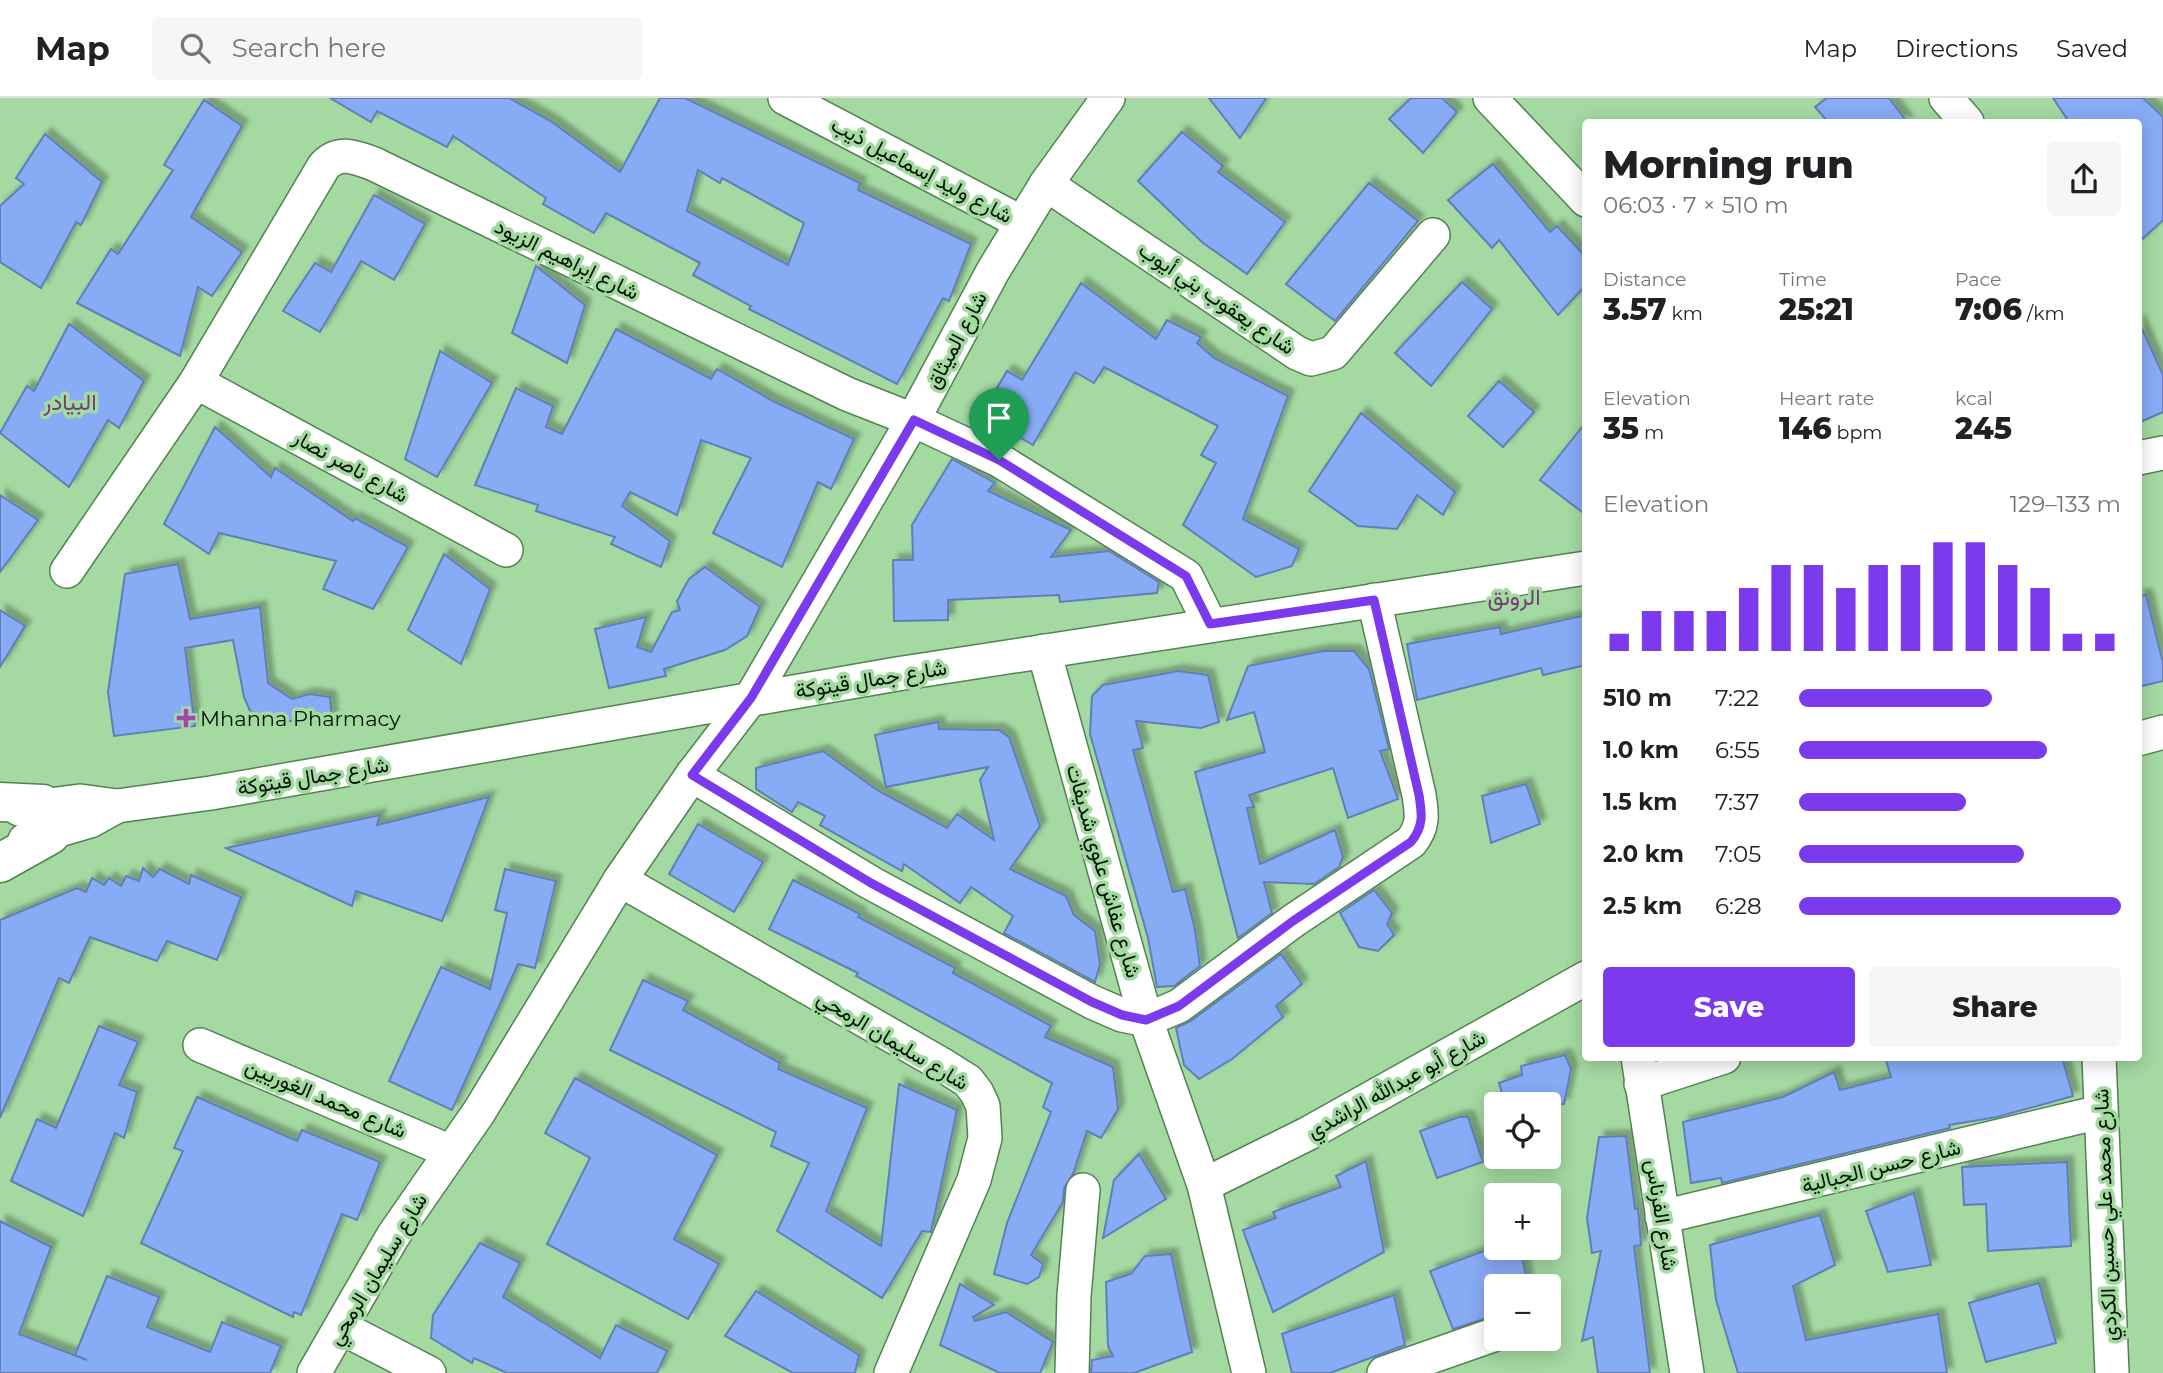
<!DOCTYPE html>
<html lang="en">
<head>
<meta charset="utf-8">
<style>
	:root { --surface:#fff; --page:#f6f6f6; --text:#202124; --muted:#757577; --line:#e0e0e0; --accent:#7c3aed }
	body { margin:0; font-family:Montserrat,Vazirmatn,sans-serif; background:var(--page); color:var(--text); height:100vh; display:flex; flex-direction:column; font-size:26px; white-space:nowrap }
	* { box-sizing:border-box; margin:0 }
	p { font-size:23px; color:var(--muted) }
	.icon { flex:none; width:38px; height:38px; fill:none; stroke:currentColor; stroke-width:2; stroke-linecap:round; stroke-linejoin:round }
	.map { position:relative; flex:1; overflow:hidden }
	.side { position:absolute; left:1582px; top:21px; width:560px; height:942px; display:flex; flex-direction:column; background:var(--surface); border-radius:7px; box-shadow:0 4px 18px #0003 }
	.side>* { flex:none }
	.fabs { position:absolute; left:1484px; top:994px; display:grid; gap:14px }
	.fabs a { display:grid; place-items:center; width:77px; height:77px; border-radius:7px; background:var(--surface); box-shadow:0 4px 18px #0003; font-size:35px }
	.pin { position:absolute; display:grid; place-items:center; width:60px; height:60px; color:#fff; margin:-72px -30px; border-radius:50% 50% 50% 0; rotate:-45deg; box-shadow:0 0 7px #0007 }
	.pin .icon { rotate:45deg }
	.round { display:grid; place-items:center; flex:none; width:74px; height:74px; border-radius:7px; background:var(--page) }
	.head { display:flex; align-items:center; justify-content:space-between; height:119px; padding:0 21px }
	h1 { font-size:38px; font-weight:800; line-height:52px }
	.metrics { display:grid; grid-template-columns:repeat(3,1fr); gap:10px; height:119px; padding:7px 21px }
	.metrics div { display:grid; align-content:center }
	.metrics b { font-size:30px; font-weight:800 }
	.metrics small { font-size:19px; font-weight:400 }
	.metrics p { font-size:19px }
	.chart { height:196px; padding:14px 21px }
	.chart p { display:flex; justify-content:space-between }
	.chart svg { width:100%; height:126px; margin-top:7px; stroke:var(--accent); stroke-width:6 }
	.button { display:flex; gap:14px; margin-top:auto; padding:14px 21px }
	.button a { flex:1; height:80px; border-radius:7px; background:var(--accent); color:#fff; font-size:28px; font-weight:800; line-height:80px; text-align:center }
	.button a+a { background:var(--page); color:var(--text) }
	ul { padding:0 21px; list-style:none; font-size:23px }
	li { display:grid; grid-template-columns:112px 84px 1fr; align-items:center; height:52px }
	li i { height:18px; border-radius:9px; background:var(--accent) }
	header { display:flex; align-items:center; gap:42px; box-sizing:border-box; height:98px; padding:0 35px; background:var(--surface); border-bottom:2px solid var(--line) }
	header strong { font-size:33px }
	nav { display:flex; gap:38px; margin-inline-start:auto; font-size:24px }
	.search { width:490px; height:63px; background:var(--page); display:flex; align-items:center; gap:18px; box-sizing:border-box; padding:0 24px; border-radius:7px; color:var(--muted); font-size:26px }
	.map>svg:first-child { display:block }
	.building { fill:#87abf5; stroke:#627eb7; stroke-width:2; fill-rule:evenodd; filter:url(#shadow) }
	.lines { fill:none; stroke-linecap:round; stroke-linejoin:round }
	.minor-casing { stroke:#518351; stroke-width:36 }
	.major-casing { stroke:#518351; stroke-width:41 }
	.minor { stroke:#fff; stroke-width:33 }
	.major { stroke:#fff; stroke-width:38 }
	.route-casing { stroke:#fff; stroke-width:14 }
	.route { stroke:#7c3aed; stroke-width:9 }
	.poi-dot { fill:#a546ae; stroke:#a4d9a2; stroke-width:2.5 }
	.labels { text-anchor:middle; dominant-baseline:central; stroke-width:7; stroke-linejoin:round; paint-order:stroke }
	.street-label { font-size:21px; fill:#031503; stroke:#a4d9a2 }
	.poi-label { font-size:21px; fill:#031503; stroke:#a4d9a2; text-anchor:start }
	.neighbourhood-label { font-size:23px; fill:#704074; stroke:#a4d9a2 }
</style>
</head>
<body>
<header>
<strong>Map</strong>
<div class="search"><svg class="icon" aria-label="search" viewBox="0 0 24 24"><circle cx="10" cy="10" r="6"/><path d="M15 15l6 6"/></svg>Search here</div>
<nav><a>Map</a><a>Directions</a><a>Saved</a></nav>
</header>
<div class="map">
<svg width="2163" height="1275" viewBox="0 0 2163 1275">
	<defs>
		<filter id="shadow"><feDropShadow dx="6" dy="-6" stdDeviation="2" flood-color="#0004"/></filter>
	</defs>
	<rect width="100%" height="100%" fill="#a4d9a2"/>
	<!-- building -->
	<g class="building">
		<path d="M330,0H509L552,24L620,74L660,0H685L860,85L858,92L971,146L949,203L943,200L897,286L749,211L751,208L693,177L700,165L606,115L594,135L543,106L546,100L453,38L447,49L377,13L371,24ZM698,72L720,85L722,80L804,125L788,167L687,113Z"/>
		<path d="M1209,0H1266L1240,40Z"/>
		<path d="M1411,0H1442L1457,14L1423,55L1389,21Z"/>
		<path d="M1827,0H1889L1907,24H1828L1815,9Z"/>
		<path d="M2053,0H2143L2163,19V122L2138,145V24H2069Z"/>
		<path d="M204,2L242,28L191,119L242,154L212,198L198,189L180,258L77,205L111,151L118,156L173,72L164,67Z"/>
		<path d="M1182,34L1223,68L1218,74L1285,124L1247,176L1203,145L1138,83Z"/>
		<path d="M45,36L102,84L81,127L76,124L41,190L0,164V108L24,86L16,80Z"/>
		<path d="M1493,66L1550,134L1557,128L1586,159V187L1558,217L1499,142L1492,150L1448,102Z"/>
		<path d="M1369,85L1418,123L1335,223L1286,186Z"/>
		<path d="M374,97L425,126L394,182L361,163L320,234L283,213L315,165L331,174Z"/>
		<path d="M536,168L585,207L567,265L512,235Z"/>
		<path d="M1462,184L1492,211L1431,288L1395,255Z"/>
		<path d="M1081,185L1156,241L1167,222L1201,239L1197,245L1214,260L1288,298L1243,421L1299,451L1292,468L1256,479L1183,427L1216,365L1201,357L1218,328L1104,269L1094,285L1075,274L1033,347L981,317L1007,273L1022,282Z"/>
		<path d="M2138,222L2163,277V314L2138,325Z"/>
		<path d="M69,226L144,283L119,330L108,322L69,389L0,335L27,288L34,293Z"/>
		<path d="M616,231L711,281L717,271L773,303L854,341L831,391L818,384L782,469L713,435L751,360L701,342L677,417L630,394L622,408L670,443L661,469L611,446L615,439L536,413L538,407L475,387L516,290L553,308L546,329L562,336Z"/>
		<path d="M440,253L492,285L437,379L405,361Z"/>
		<path d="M1499,283L1534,314L1503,349L1468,318Z"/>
		<path d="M1361,315L1455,394L1443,417L1417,397L1397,431L1358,428L1309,393Z"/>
		<path d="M1586,324V417L1540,382Z"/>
		<path d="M215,329L271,379L275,370L353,423L355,420L408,449L373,511L323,491L336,463L219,435L209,456L164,426Z"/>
		<path d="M952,361L995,385L988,393L1071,432L1051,459L1109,453L1159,484L1157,495L1060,504L1059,497L948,502V522L894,523L893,462H913L912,427Z"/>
		<path d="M0,397L38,422L0,474Z"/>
		<path d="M444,456L490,491L461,566L408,532Z"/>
		<path d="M178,466L190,521L260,509L268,585L292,601L310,596L330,599L332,622L307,625L275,621L250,613L244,599L233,542L185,550L195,628L114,638L108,594L125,476Z"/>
		<path d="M705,469L760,509L747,538L725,552L664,571L666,578L609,590L595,531L646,519L637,549L651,554L672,514L680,512L677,503L689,481Z"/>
		<path d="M2146,497L2163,565V583L2138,589V498Z"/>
		<path d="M0,512L25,528L0,569Z"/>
		<path d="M1586,517V567L1543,577L1541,570L1417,602L1407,546L1500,529L1501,536Z"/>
		<path d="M1323,553H1354L1369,571L1389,651L1380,653L1398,701L1348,720L1333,670L1249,697L1254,709L1247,710L1260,766L1335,732L1343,759L1339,769L1314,786L1264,784L1272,815L1238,840L1195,674L1265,654L1254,614L1227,622L1248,568Z"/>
		<path d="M1178,573L1208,577L1219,624L1201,630L1136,623L1143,650L1133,652L1173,794L1185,791L1195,832L1200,868L1174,888L1157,889L1148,840L1090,636L1092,598L1103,587Z"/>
		<path d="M938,624L939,631L999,632L1009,639L1040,728L1010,771L1066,798L1074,817L1095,833L1100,866L1095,884L1004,835L1013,818L971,789L960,805L904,766L902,773L820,727L825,718L798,704L792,714L756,691V670L823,653L877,692L947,730L957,716L994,742L980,682L988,669L886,689L875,637Z"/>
		<path d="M1526,686L1540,726L1491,745L1482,698Z"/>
		<path d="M489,699L442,823L356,793L352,808L226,750L380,717L377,727Z"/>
		<path d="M698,726L763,764L734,814L669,776Z"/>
		<path d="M143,770L153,779L160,771L189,786L191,777L241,799L217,862L167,843L157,863L90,839L69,885L59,880L0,1020V822L77,790L86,794L92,780L104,787L109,780L121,788L126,778L139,783Z"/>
		<path d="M505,771L556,783L535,870L518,866L452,1012L389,983L441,869L490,891L507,815L495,812Z"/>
		<path d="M793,782L860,816L858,819L955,870L953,875L1051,928L1045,939L1113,969L1118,1011L1101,1040L1087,1033L1073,1076L1064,1090L1063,1104L1031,1157L1043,1166L1039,1179L1027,1186L994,1176L1007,1125L1051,1014L1043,1009L1052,985L856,878L858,875L769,831Z"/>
		<path d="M1374,792L1392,815L1387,826L1394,837L1378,853L1359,849L1340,815Z"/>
		<path d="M1281,856L1302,886L1276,908L1283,919L1232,961L1199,981L1184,967L1176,930L1191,923Z"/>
		<path d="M643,882L688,903L683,912L780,965L778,971L867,1010L826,1113L881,1148L899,986L957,1012L931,1134L922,1133L882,1200L777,1133L809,1065L771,1048L776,1034L610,952Z"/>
		<path d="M99,928L138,944L119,987L137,994L124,1040L115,1035L83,1118L11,1083L37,1021L56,1030Z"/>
		<path d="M1565,957L1571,971L1564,1006H1505L1499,985L1522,977L1521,968Z"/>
		<path d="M1885,959H2062L2073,998L1997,1019L1949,1027L1950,1030L1722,1085L1721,1080L1691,1085L1683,1024L1783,999L1834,974L1840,992L1891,979Z"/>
		<path d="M575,980L717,1057L674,1141L719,1166L688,1221L547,1146L590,1060L545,1035Z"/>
		<path d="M197,999L297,1043L302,1032L380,1064L357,1122L342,1116L301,1217L294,1214L293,1219L141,1145L183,1053L174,1050Z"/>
		<path d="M1459,1019H1468L1483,1064L1437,1080L1420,1033Z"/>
		<path d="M1626,1038L1635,1111L1638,1110L1641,1147L1634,1148L1650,1275H1598L1593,1239L1582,1243L1601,1153L1592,1155L1587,1120L1599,1039Z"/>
		<path d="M1139,1056L1166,1101L1103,1140L1114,1082Z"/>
		<path d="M1366,1063L1384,1154L1273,1214L1243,1132L1276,1120L1273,1114L1341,1089L1336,1078Z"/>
		<path d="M2067,1064L2071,1148L1988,1153L1986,1106L1964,1107L1962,1069Z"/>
		<path d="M1914,1095L1931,1167L1888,1174L1866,1113Z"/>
		<path d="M1820,1117L1835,1167L1793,1188L1806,1242L1938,1216L1947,1275H1738L1716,1202L1710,1147Z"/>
		<path d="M0,1123L51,1149L19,1236L87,1262L75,1257L107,1178L159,1199L147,1229L210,1254L222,1224L281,1248L270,1275H0Z"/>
		<path d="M480,1145L520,1165L503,1199L600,1260L616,1227L667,1253L657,1275H507L474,1260L472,1265L431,1240L433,1217Z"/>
		<path d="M1492,1150H1520L1528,1188H1496V1217L1453,1231L1430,1173Z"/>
		<path d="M1171,1156L1192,1254L1134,1275H1091L1092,1262L1113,1258L1108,1248L1106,1184L1131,1176L1145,1158Z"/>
		<path d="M2039,1185L2056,1245L1986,1264L1969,1205Z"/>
		<path d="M960,1186L994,1207L973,1219L975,1223L1006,1214L1053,1244L1040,1275H1000L940,1247Z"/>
		<path d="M756,1193L859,1257L855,1275H793L725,1238Z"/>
		<path d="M1394,1197L1405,1247L1330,1275H1292L1282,1236Z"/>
	</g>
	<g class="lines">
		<defs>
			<g id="minor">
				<path d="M785,0L1022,125"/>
				<path d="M1490,0L1586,102"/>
				<path d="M1946,0L1967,24"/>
				<path d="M1046,86L1297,255L1311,261L1333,255L1433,137"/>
				<path d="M196,284L506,452"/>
				<path d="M2138,360L2163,355"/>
				<path d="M67,473L196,284L324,68C339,52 355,59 374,66L847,296L913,322L999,362L1186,478L1210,526"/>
				<path d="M1044,553L1146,922L1204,1087L1249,1275"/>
				<path d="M2138,641L2163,634"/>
				<path d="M692,677L871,785L1092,904L1122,917L1146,922L1179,908L1293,823L1411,744C1424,728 1422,716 1419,697L1374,502"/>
				<path d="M19,711L80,703L117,708L211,695L897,576L1586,470"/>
				<path d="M25,742L90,723L117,708"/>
				<path d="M620,782L941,966L968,983L977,995L983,1008L985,1040L974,1082L891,1275"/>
				<path d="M200,947L451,1054"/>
				<path d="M1638,959L1687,1275"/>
				<path d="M2099,959L2112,1275"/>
				<path d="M1641,986L1724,959"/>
				<path d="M1204,1087L1309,1035L1586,880"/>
				<path d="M1662,1119L2100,1014"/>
				<path d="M342,1230L429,1275"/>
				<path d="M314,1275L393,1138L479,1014L620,782L692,677L751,600L913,322L993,173L1046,86L1108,0"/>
				<path d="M1072,1275L1074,1198L1083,1092"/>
				<path d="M1384,1275L1496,1236"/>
			</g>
			<g id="major">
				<path d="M0,704L43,706"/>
				<path d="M0,765L50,737"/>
			</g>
		</defs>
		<!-- minor casing -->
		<use href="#minor" class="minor-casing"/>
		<!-- major casing -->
		<use href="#major" class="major-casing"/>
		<!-- minor -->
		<use href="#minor" class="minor"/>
		<!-- major -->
		<use href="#major" class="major"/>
	</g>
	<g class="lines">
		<defs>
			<path id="route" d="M914,322L999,362L1186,478L1210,526L1374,502L1419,697C1422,716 1424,728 1411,744L1293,823L1179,908L1146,922L1122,917L1092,904L871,785L692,677L751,600Z"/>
		</defs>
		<!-- route casing -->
		<use href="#route" class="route-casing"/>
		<!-- route -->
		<use href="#route" class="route"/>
	</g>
	<!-- markers -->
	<path class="poi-dot" d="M182.5 609.5h7v7h7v7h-7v7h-7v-7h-7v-7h7z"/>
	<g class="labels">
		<!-- street labels -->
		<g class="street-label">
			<text transform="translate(922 72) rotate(28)">شارع وليد إسماعيل ذيب</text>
			<text transform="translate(567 161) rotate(26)">شارع إبراهيم الزيود</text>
			<text transform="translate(1217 200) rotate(34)">شارع يعقوب بني أيوب</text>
			<text transform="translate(956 242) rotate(-62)">شارع الميثاق</text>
			<text transform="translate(351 368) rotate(29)">شارع ناصر نصار</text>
			<text transform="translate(871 581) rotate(-9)">شارع جمال قيتوكة</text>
			<text transform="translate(313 678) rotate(-9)">شارع جمال قيتوكة</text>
			<text transform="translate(1104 773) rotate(74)">شارع عفاش علوي شديفات</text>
			<text transform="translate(893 942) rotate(31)">شارع سليمان الرمحي</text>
			<text transform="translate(1396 986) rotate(-29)">شارع أبو عبدالله الراشدي</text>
			<text transform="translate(326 1000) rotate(23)">شارع محمد الغوريين</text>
			<text transform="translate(1881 1068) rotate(-14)">شارع حسن الجبالية</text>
			<text transform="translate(1662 1117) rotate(81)">شارع الفرناس</text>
			<text transform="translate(2105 1117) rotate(-92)">شارع محمد علي حسين الكردي</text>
			<text transform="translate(377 1171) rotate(-59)">شارع سليمان الرمحي</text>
		</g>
		<!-- poi labels -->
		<g class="poi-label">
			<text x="200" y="620">Mhanna Pharmacy</text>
		</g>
		<!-- neighbourhood labels -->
		<g class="neighbourhood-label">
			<text x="70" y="304">البيادر</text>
			<text x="1514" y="499">الرونق</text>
		</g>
	</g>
</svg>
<div class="fabs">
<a><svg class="icon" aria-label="locate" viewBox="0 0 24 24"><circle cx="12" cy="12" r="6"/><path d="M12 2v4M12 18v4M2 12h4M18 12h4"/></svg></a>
<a>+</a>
<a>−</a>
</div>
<div class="pin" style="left:999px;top:362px;background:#1e9e55"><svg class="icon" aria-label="arrive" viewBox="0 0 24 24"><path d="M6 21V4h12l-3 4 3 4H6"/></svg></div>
<section class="side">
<div class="head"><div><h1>Morning run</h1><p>06:03 · 7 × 510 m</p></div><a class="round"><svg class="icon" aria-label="share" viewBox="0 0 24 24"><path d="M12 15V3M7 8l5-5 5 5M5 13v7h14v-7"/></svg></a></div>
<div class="metrics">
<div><p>Distance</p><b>3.57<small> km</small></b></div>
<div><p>Time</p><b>25:21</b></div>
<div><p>Pace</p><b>7:06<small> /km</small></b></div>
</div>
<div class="metrics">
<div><p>Elevation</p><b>35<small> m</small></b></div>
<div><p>Heart rate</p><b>146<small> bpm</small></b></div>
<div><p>kcal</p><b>245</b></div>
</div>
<div class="chart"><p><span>Elevation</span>129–133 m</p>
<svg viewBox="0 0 160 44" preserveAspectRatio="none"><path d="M5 44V38M15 44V30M25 44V30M35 44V30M45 44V22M55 44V14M65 44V14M75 44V22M85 44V14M95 44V14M105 44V6M115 44V6M125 44V14M135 44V22M145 44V38M155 44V38"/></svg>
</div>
<ul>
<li><b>510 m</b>7:22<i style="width:60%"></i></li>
<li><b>1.0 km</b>6:55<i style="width:77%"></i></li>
<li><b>1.5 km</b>7:37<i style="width:52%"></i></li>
<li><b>2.0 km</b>7:05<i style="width:70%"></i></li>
<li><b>2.5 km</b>6:28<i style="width:100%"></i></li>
</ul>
<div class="button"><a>Save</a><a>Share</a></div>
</section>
</div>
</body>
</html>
